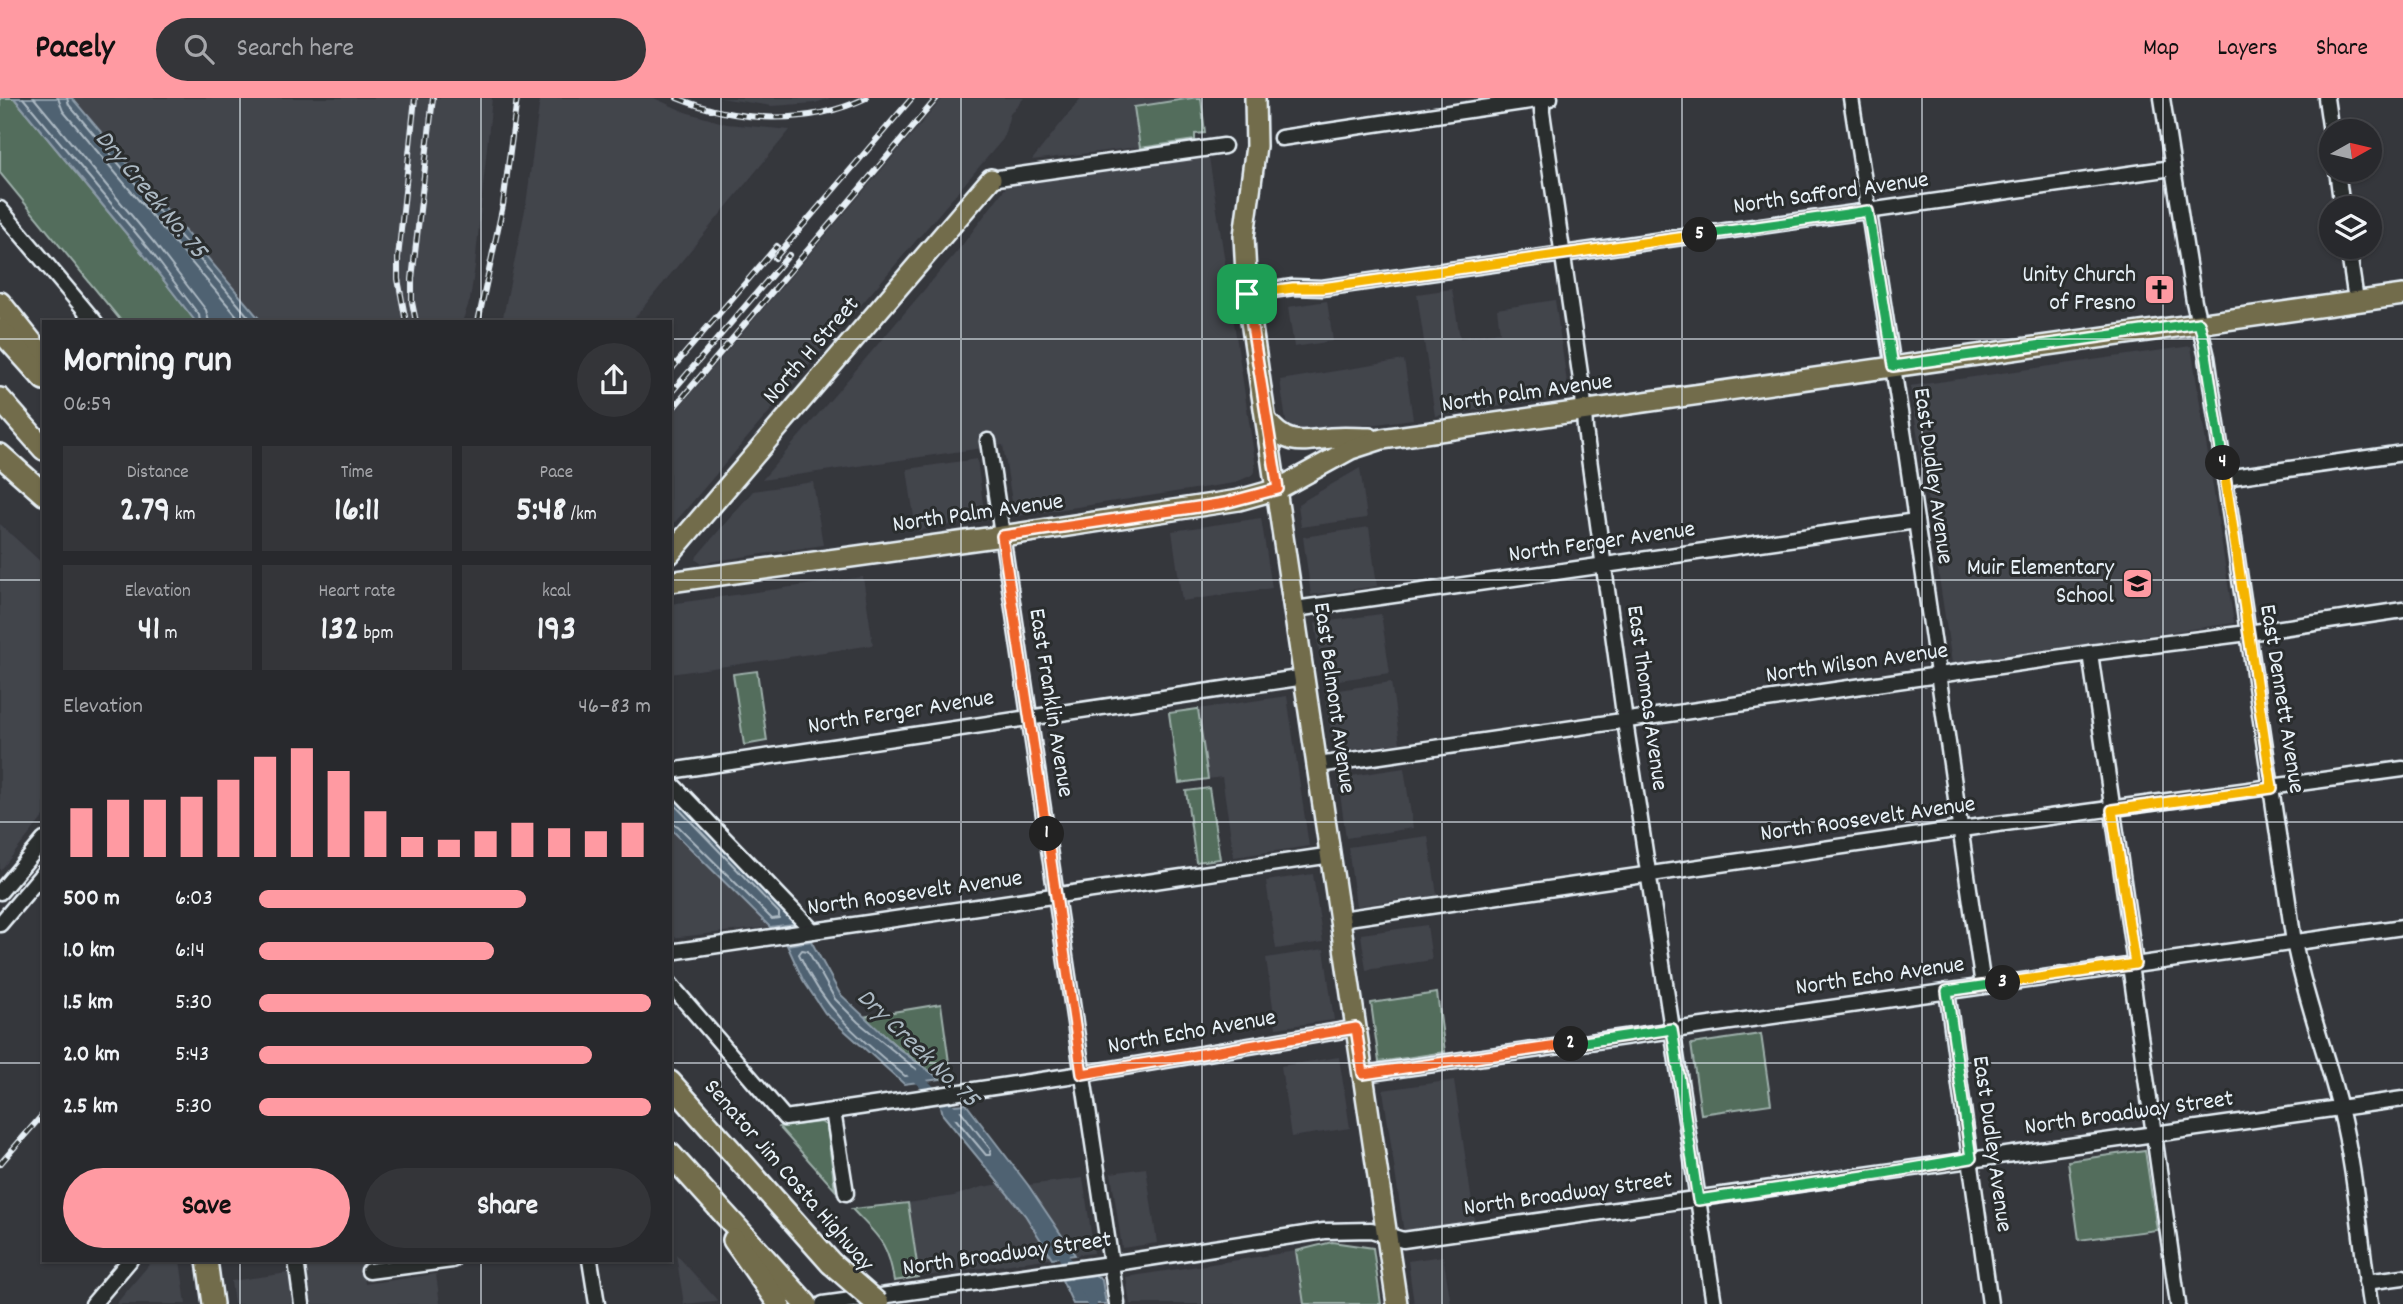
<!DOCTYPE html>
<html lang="en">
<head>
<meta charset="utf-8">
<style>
	:root { --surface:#28292d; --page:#343539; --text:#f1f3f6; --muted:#a5a6aa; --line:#444549; --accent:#ff9aa2 }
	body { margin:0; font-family:Dekko,sans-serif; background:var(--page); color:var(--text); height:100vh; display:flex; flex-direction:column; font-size:26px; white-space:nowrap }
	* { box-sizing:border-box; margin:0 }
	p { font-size:23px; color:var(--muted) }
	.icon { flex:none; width:38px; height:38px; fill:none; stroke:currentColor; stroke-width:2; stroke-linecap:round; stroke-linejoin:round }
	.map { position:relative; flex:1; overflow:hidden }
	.sheet { position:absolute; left:42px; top:222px; width:630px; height:942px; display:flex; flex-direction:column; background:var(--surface); border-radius:0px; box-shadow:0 2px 5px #0004,0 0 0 2px var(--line) }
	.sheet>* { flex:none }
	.needle { width:46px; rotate:82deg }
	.controls { position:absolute; left:2319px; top:21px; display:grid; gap:14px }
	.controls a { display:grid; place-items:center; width:63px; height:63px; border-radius:50%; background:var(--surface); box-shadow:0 2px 5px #0004,0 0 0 2px var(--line); font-size:35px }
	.pin { position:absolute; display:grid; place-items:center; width:60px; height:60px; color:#fff; margin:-30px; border-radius:14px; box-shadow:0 4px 10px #0006 }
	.km { position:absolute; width:35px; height:35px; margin:-18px; border-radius:50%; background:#222; color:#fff; font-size:19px; line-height:35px; text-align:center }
	.round { display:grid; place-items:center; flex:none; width:74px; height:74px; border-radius:37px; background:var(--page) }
	.head { display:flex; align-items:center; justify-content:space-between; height:119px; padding:0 21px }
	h1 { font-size:38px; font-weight:700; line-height:52px }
	.metrics { display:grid; grid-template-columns:repeat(3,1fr); gap:10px; height:119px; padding:7px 21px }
	.metrics div { display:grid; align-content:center; border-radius:0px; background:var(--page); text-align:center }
	.metrics b { font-size:35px; font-weight:700 }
	.metrics small { font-size:19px; font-weight:400 }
	.metrics p { font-size:19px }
	.chart { height:196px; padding:14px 21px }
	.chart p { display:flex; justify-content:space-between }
	.chart svg { width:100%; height:126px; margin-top:7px; stroke:var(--accent); stroke-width:6 }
	.button { display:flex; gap:14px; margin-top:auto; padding:14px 21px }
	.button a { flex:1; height:80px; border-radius:42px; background:var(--accent); color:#111; font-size:28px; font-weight:700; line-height:80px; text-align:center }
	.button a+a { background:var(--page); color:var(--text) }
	ul { padding:0 21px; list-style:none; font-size:23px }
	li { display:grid; grid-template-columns:112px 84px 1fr; align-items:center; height:52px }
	li i { height:18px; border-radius:9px; background:var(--accent) }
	header { display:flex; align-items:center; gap:42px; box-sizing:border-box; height:98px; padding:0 35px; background:var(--accent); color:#111 }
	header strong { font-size:33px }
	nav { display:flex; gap:38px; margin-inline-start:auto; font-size:24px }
	.search { width:490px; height:63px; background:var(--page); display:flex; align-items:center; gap:18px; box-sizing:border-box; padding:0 24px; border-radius:38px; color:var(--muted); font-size:26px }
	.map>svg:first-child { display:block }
	.built { fill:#42444c }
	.green { fill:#526d5c; stroke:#9dafaa; stroke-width:2 }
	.water { fill:#4f6272; stroke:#8c9ba8; stroke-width:2 }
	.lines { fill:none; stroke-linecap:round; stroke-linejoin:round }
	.shore { stroke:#abb8c2; stroke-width:2 }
	.canal { stroke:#4f6272; stroke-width:10 }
	.minor-casing { stroke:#e8f1f8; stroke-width:19 }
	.major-casing { stroke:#e8f1f8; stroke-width:24 }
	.highway-casing { stroke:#e8f1f8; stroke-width:26 }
	.minor { stroke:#2a2d2e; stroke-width:14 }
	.major { stroke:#726c4b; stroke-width:19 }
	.highway { stroke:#726c4b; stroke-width:21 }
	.rail-casing { stroke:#e8f1f8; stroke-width:6 }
	.rail { stroke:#2a2d2e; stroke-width:3.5; stroke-dasharray:10; stroke-linecap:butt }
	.highway-bridge-casing { stroke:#e8f1f8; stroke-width:26; stroke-linecap:butt }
	.highway-bridge { stroke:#726c4b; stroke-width:21 }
	.split-1-casing { stroke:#fff; stroke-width:14 }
	.split-2-casing { stroke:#fff; stroke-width:14 }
	.split-3-casing { stroke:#fff; stroke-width:14 }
	.split-4-casing { stroke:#fff; stroke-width:14 }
	.split-5-casing { stroke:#fff; stroke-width:14 }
	.split-6-casing { stroke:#fff; stroke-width:14 }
	.split-1 { stroke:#f0652b; stroke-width:9 }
	.split-2 { stroke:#f0652b; stroke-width:9 }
	.split-3 { stroke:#22a559; stroke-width:9 }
	.split-4 { stroke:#f5b400; stroke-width:9 }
	.split-5 { stroke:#22a559; stroke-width:9 }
	.split-6 { stroke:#f5b400; stroke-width:9 }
	.grid { fill:none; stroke:#e8f1f8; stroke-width:2; stroke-opacity:0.55 }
	.labels { text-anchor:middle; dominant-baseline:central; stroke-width:6; stroke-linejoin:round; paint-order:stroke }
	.street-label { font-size:24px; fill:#e8f1f8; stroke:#2a2d2e }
	.poi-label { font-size:24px; fill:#e8f1f8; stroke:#2a2d2e; text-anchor:end }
	.water-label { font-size:26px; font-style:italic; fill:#abb8c2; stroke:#2a2d2e }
</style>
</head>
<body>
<header>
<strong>Pacely</strong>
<div class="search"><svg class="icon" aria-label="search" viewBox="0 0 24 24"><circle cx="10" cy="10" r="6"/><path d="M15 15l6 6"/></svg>Search here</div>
<nav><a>Map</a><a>Layers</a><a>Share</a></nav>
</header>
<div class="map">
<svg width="2403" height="1206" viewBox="0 0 2403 1206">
	<rect width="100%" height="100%" fill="#35373c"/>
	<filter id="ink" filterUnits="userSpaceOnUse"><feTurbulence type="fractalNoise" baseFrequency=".0143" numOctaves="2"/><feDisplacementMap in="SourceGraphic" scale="14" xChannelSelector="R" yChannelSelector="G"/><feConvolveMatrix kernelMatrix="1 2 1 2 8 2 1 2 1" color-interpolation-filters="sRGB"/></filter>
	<g filter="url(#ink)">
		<!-- built -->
		<g class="built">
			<path d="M72,0H492L475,168L470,202L462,224H262Z"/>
			<path d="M540,0H654L685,14L727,26L790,32L631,224H502L526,107Z"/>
			<path d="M720,0H830L815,5L772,8Z"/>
			<path d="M943,0H1024L1010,16L1003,41L670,430V320Z"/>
			<path d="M1081,0H1201L1206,32L1205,35L1195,36V42L1032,62Z"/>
			<path d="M1209,59L1255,363V374L1252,377L1234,385L1018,418L1014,416L1003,347L762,382L960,150L1009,85Z"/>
			<path d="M1452,191L1460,240L1500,234L1497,211L1555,202L1569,298L1435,318L1417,196Z"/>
			<path d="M1327,203L1333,243L1294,249L1288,209Z"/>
			<path d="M2191,248L2234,525L1952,565L1910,288Z"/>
			<path d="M1404,262L1413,321L1297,337L1287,330L1280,282Z"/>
			<path d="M977,361L985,421L916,433L907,371Z"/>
			<path d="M1360,370L1367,420L1301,429L1298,406Z"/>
			<path d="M813,384L823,447L701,465L696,462L697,458L753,393Z"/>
			<path d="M1261,420L1272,490L1182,503L1172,433Z"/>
			<path d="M0,426L44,467V718L0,773Z"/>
			<path d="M1369,429L1377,488L1311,497L1303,439Z"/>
			<path d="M863,479L873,547L670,576V506Z"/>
			<path d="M1381,516L1390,575L1324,584L1315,525Z"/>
			<path d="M1391,584L1400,645L1334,654L1325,594Z"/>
			<path d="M1287,598L1309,748L1234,759L1222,679L1208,681L1198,611Z"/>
			<path d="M1404,670L1413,730L1346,740L1338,680Z"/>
			<path d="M670,729L674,734L770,829L670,840Z"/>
			<path d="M1428,738L1437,797L1356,808L1348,749Z"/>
			<path d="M1313,776L1323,844L1276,851L1266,783Z"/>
			<path d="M1427,827L1432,862L1366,872L1361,836Z"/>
			<path d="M1324,851L1334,922L1276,930L1266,860Z"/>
			<path d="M1339,959L1350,1030L1291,1039L1281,968Z"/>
			<path d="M1454,982L1475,1125L1404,1135L1383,992Z"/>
			<path d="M1146,1070L1157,1145L1122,1150L1111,1075Z"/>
			<path d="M1083,1080L1094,1155L1075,1157L1028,1087Z"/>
			<path d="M1002,1086L1025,1117L1052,1160L919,1179L908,1105L954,1098L982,1089Z"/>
			<path d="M1296,1153L1304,1206H1130L1126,1179Z"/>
			<path d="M676,1156L717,1202L715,1203L684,1206Z"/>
			<path d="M1443,1158L1451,1206H1414L1408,1163Z"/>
			<path d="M153,1162H180L186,1206H116Z"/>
			<path d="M301,1162H361L365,1186L436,1176L440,1206H307Z"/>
			<path d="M288,1175L293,1206H234L231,1183Z"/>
		</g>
		<!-- green -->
		<g class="green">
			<path d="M0,0H14L144,157L196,224H122L0,75Z"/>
			<path d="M1192,0H1201L1205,35L1195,36V42L1140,50L1134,9Z"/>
			<path d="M757,573L767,643L744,647L733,576Z"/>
			<path d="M1198,611L1208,681L1179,685L1169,615Z"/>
			<path d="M1209,690L1220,761L1196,764L1186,693Z"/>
			<path d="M1437,895L1445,954L1379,964L1371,905Z"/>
			<path d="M941,906L951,979L940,981L900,951L863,919Z"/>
			<path d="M1761,936L1771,1006L1701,1016L1691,946Z"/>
			<path d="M821,1024L827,1028L835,1092L779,1029Z"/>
			<path d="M2145,1052L2157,1132L2079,1142L2068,1063Z"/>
			<path d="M908,1105L919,1179L894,1183C888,1143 878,1139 852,1111Z"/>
			<path d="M1332,1144L1373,1150L1381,1206H1304L1296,1153Z"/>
		</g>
		<!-- water -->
		<g class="water">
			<path d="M14,0H72L262,224H196L144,157Z"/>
			<path d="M670,692L795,822L793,826L770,829L674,734L670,729Z"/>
			<path d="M811,843L840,896L899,951L940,981L904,986L825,915L803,882L787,847Z"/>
			<path d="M966,1006L1028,1087L1075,1157L1052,1160L1025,1117L943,1017L941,1008Z"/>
			<path d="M1095,1177L1102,1182L1106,1206H1073L1062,1182Z"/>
		</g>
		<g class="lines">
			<!-- shore -->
			<g class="shore">
				<path d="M23,0L150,152L199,217L200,224"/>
				<path d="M34,0L156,147L206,212L209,224"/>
				<path d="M58,0L63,13L242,224"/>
				<path d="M67,0L69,7L253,224"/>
				<path d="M670,702L779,815V820L772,821L678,728L670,725"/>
				<path d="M802,852L808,853L835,901L858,924L916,971V977L905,978C859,940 824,912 799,856Z"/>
				<path d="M961,1013L991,1052L990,1057H986L954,1019L955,1015Z"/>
			</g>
			<!-- canal -->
			<g class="canal">
				<path d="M912,975L956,1016"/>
				<path d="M1057,1149L1090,1198L1092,1206"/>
			</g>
			<defs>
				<g id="minor">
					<path d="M1542,0V14L1583,296L1585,331L1625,623L1714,1206"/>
					<path d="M1851,0L1905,346L1983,888"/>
					<path d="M2162,0L2194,204L2207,259L2294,844C2305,901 2326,954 2340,1010C2356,1074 2360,1141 2370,1206"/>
					<path d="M2326,0L2331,35"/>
					<path d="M1281,40L1550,0"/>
					<path d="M2337,72L2342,110"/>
					<path d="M991,81L1224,48"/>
					<path d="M0,111L95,224"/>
					<path d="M2348,149L2356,202"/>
					<path d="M1247,196L1293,189L1322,190L2172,70"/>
					<path d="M988,343L1117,1206"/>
					<path d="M2225,380L2403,355"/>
					<path d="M1295,511L1916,423"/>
					<path d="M2090,555L2135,866"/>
					<path d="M1318,667L2090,555L2248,535L2403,512"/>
					<path d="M670,673L1305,579"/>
					<path d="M670,684L813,833"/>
					<path d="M0,794L44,742"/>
					<path d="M1341,821L1961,731L2403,671"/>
					<path d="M0,826L44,774"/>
					<path d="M670,854L1332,757"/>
					<path d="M2130,867L2178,1206"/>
					<path d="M670,886L785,1020L1082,976L1356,930"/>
					<path d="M1947,893L1990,1206"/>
					<path d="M1363,976L2403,829"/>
					<path d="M833,1013L846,1095"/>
					<path d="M296,1162L302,1206"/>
					<path d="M590,1162L597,1206"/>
					<path d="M369,1173L452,1162"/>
					<path d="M2366,1184L2403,1179"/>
					<path d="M93,1206L130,1162"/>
					<path d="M823,1206L1110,1166L1324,1133L1371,1132L1403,1142L2403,1001"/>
				</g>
				<g id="major">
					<path d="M1255,0L1256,48L1244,138L1247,196L1397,1206"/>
					<path d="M1267,323C1287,349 1303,343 1331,340C1344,339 1357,340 1370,340"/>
					<path d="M670,456L991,81"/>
					<path d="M670,484L1002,438L1239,402L1278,391L1351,351L1382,341L2403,197"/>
					<path d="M207,1162L213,1206"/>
				</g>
				<g id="highway">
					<path d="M0,205L44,260"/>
					<path d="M0,232L44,281"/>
					<path d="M0,301L44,351"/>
					<path d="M0,357L44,396"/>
					<path d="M670,984L831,1165"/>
					<path d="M670,1056L806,1206"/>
					<path d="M734,1142L779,1206"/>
				</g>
			</defs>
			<!-- minor casing -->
			<use href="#minor" class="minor-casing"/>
			<!-- major casing -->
			<use href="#major" class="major-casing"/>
			<!-- highway casing -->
			<use href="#highway" class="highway-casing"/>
			<!-- minor -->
			<use href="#minor" class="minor"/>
			<!-- major -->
			<use href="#major" class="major"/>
			<!-- highway -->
			<use href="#highway" class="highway"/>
			<defs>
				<g id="rail">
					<path d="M677,0C736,24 807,28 866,0"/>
					<path d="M775,160L912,0"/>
					<path d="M406,224L398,181V160L415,0"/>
					<path d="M416,224L412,204V181L433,0"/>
					<path d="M478,224L503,107L517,0"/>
					<path d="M670,273L777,148"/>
					<path d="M670,296L789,157"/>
					<path d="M670,314L937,0"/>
					<path d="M0,1066L44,1015"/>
				</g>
			</defs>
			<!-- rail casing -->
			<use href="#rail" class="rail-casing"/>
			<!-- rail -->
			<use href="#rail" class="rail"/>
			<defs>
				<path id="highway-bridge" d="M831,1165L878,1206"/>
			</defs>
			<!-- highway-bridge casing -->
			<use href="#highway-bridge" class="highway-bridge-casing"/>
			<!-- highway-bridge -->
			<use href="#highway-bridge" class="highway-bridge"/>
		</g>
	</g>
	<g class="lines" filter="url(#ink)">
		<defs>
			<path id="split-1" d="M1047,736L1002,438L1225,405L1278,391L1247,196"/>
			<path id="split-2" d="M1047,736L1082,976L1356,930L1363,976L1571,946"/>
			<path id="split-3" d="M1571,946L1672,931L1698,1102L1878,1076L1971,1060L1947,893L2003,885"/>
			<path id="split-4" d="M2003,885L2135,866L2112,712L2272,690L2223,365"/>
			<path id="split-5" d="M1700,137L1868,113L1893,268L2199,225L2204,243L2223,365"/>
			<path id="split-6" d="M1247,196L1293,190H1322L1700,137"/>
		</defs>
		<!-- split-1 casing -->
		<use href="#split-1" class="split-1-casing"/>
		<!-- split-2 casing -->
		<use href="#split-2" class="split-2-casing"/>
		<!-- split-3 casing -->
		<use href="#split-3" class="split-3-casing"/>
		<!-- split-4 casing -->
		<use href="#split-4" class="split-4-casing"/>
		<!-- split-5 casing -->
		<use href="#split-5" class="split-5-casing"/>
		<!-- split-6 casing -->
		<use href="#split-6" class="split-6-casing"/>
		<!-- split-1 -->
		<use href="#split-1" class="split-1"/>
		<!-- split-2 -->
		<use href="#split-2" class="split-2"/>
		<!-- split-3 -->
		<use href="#split-3" class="split-3"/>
		<!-- split-4 -->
		<use href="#split-4" class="split-4"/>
		<!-- split-5 -->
		<use href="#split-5" class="split-5"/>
		<!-- split-6 -->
		<use href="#split-6" class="split-6"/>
	</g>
	<!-- grid -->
	<path class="grid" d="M240,0V224M481,0V224M721,0V1206M961,0V1206M1202,0V1206M1442,0V1206M1682,0V1206M1922,0V1206M2163,0V1206M0,241H44M670,241H2403M0,482H44M670,482H2403M0,724H44M670,724H2403M0,965H44M670,965H2403M240,1162V1206M481,1162V1206"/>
	<!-- icons -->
	<defs>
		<symbol id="church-square" viewBox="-11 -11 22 22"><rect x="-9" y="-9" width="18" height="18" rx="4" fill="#ff9aa2" stroke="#2a2d2e"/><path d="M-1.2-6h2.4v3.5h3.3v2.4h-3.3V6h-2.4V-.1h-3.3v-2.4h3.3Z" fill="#111"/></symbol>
		<symbol id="school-square" viewBox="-11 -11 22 22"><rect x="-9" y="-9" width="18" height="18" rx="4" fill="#ff9aa2" stroke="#2a2d2e"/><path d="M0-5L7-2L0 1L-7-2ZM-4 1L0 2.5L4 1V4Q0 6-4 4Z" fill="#111"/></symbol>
	</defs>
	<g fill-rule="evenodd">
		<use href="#church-square" x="2142" y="174" width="35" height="35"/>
		<use href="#school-square" x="2120" y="468" width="35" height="35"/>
	</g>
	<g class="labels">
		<!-- street labels -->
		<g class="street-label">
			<text transform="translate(1831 96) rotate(-8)">North Safford Avenue</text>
			<text transform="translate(812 253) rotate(-49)">North H Street</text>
			<text transform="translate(1527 296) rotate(-8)">North Palm Avenue</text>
			<text transform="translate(1932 378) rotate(82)">East Dudley Avenue</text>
			<text transform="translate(978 416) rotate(-8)">North Palm Avenue</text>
			<text transform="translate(1602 445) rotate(-8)">North Ferger Avenue</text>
			<text transform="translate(1857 566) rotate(-8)">North Wilson Avenue</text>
			<text transform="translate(1333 600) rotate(82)">East Belmont Avenue</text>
			<text transform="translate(1646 600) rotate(82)">East Thomas Avenue</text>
			<text transform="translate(2281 601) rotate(81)">East Dennett Avenue</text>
			<text transform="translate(1050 605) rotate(81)">East Franklin Avenue</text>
			<text transform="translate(901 615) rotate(-9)">North Ferger Avenue</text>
			<text transform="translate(1868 722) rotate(-8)">North Roosevelt Avenue</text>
			<text transform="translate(915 796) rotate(-8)">North Roosevelt Avenue</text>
			<text transform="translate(1880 879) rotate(-8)">North Echo Avenue</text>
			<text transform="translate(1192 935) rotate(-10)">North Echo Avenue</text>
			<text transform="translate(2129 1016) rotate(-8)">North Broadway Street</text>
			<text transform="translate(1991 1046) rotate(82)">East Dudley Avenue</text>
			<text transform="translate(788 1078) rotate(49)">Senator Jim Costa Highway</text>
			<text transform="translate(1568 1097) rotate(-8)">North Broadway Street</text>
			<text transform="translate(1007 1157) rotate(-8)">North Broadway Street</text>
		</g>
		<!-- poi labels -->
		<g class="poi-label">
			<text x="2136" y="178">Unity Church<tspan x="2136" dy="28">of Fresno</tspan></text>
			<text x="2114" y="471">Muir Elementary<tspan x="2114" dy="28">School</tspan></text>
		</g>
		<!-- water labels -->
		<g class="water-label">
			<text transform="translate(150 97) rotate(50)">Dry Creek No. 75</text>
			<text transform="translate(917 951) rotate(44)">Dry Creek No. 75</text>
		</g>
	</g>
</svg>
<div class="controls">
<a><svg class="needle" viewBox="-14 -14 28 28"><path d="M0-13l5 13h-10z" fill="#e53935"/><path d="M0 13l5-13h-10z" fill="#a5a6aa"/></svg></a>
<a><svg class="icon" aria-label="layers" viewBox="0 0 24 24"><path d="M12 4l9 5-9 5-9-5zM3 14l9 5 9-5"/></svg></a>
</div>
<div class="pin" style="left:1247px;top:196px;background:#1e9e55"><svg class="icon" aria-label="arrive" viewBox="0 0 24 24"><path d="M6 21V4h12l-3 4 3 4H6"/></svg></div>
<b class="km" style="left:1047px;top:736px">1</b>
<b class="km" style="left:1571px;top:946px">2</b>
<b class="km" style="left:2003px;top:885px">3</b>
<b class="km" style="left:2223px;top:365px">4</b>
<b class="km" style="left:1700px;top:137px">5</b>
<section class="sheet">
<div class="head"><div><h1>Morning run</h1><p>06:59</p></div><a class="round"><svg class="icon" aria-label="share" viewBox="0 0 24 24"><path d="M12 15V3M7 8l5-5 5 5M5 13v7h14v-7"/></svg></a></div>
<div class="metrics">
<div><p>Distance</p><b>2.79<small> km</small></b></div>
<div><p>Time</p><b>16:11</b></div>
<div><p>Pace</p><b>5:48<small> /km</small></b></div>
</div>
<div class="metrics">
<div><p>Elevation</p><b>41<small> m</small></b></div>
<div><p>Heart rate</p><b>132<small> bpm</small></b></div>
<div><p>kcal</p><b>193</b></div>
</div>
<div class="chart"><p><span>Elevation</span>46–83 m</p>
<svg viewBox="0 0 160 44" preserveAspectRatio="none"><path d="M5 44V27M15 44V24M25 44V24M35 44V23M45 44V17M55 44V9M65 44V6M75 44V14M85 44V28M95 44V37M105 44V38M115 44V35M125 44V32M135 44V34M145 44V35M155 44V32"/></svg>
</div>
<ul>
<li><b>500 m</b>6:03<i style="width:68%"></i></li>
<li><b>1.0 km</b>6:14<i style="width:60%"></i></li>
<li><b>1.5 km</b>5:30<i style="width:100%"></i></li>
<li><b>2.0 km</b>5:43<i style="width:85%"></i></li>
<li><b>2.5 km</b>5:30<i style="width:100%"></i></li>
</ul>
<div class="button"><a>Save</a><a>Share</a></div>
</section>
</div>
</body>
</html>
